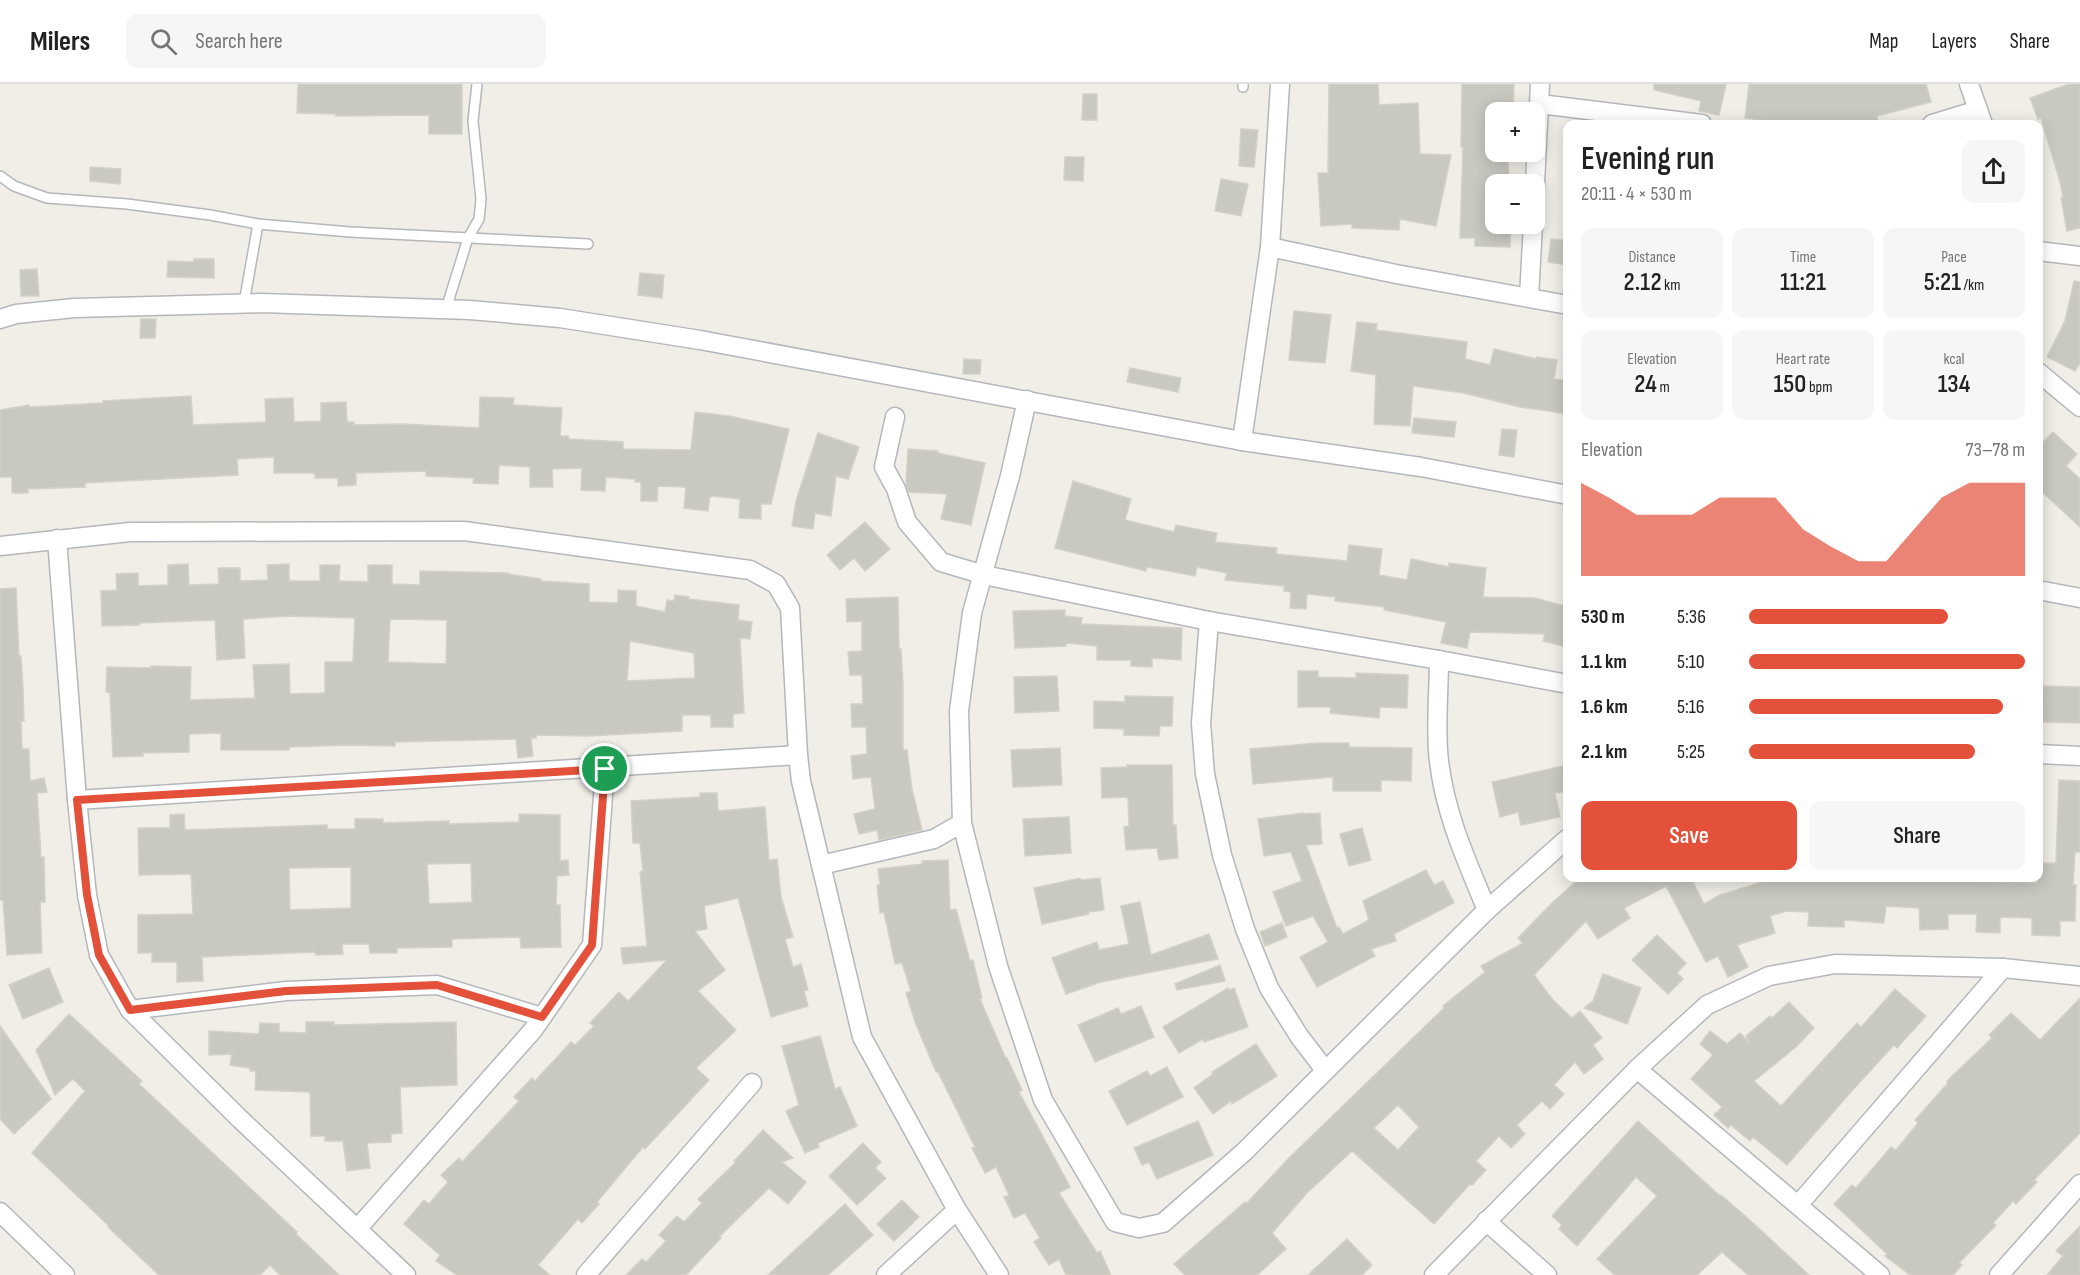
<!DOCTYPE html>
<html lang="en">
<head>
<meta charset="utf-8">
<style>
	:root { --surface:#fff; --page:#f6f6f6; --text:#222; --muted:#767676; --line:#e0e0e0; --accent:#e3513a }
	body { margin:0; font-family:"Sofia Sans Condensed",sans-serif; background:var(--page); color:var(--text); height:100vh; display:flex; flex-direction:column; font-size:22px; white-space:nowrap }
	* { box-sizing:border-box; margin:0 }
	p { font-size:20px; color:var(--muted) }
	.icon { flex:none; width:33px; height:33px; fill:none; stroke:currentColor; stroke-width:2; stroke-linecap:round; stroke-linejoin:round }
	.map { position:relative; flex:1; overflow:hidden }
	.side { position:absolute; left:1563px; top:36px; width:480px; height:762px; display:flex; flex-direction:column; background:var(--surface); border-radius:12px; box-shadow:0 3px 15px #0003 }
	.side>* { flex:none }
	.fabs { position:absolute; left:1485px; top:18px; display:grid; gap:12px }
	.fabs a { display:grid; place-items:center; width:60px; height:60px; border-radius:12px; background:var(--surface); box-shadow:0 3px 15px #0003; font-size:30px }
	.pin { position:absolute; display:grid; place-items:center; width:51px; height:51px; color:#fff; margin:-26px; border:3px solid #fff; border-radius:50%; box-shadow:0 2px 6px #0007 }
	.round { display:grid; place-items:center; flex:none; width:63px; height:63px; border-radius:12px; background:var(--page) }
	.summary { display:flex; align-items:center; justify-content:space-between; height:102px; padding:0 18px }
	h1 { font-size:33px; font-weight:600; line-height:45px }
	.stats { display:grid; grid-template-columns:repeat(3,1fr); gap:9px; height:102px; padding:6px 18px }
	.stats div { display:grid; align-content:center; border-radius:12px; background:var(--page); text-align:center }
	.stats b { font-size:26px; font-weight:600 }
	.stats small { font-size:16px; font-weight:400 }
	.stats p { font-size:16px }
	.chart { height:168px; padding:12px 18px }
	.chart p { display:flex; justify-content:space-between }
	.chart svg { width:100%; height:108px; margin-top:6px; fill:var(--accent); opacity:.7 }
	.cta { display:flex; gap:12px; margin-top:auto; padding:12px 18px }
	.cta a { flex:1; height:69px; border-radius:12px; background:var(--accent); color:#fff; font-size:24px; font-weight:600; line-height:69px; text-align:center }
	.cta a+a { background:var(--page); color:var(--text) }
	ul { padding:0 18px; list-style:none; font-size:20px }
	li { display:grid; grid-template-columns:96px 72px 1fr; align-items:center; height:45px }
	li i { height:15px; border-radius:8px; background:var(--accent) }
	header { display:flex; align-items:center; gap:36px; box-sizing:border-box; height:84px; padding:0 30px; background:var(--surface); border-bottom:2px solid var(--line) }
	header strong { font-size:28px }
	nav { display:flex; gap:33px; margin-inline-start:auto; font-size:21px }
	.search { width:420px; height:54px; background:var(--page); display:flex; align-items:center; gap:15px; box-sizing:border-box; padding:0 21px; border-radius:12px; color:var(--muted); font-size:22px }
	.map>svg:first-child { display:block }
	.building { fill:#c9c8c1; stroke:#d4d1c5; stroke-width:1.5; fill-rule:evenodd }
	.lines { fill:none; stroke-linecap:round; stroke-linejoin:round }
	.lane-casing { stroke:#b4b7bb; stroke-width:12 }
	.street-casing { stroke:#b4b7bb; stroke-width:21 }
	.lane { stroke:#fff; stroke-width:9 }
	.street { stroke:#fff; stroke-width:18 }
	.route-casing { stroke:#fff; stroke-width:12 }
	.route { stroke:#e3513a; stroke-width:8 }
</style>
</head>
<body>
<header>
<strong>Milers</strong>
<div class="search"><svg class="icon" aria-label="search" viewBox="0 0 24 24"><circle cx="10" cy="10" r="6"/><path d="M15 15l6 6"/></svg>Search here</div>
<nav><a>Map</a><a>Layers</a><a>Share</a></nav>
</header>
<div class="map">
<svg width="2080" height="1191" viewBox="0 0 2080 1191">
	<rect width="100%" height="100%" fill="#f0eee7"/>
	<!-- building -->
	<g class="building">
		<path d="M298,0H462V50H429V31L336,32V30L297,29Z"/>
		<path d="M1329,0H1378L1379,21L1418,19L1420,70L1451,71L1436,142L1400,135L1399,146L1352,144V140L1321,142L1318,89H1328Z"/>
		<path d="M1462,0H1514L1513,28H1496V74H1508L1509,100H1496V140H1511L1510,163L1475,162V154H1460L1463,63H1461Z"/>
		<path d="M1654,0H1726L1719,31L1699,27L1701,17L1654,6Z"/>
		<path d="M1749,0H1926L1931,18L1877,32L1878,40H1796L1745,34Z"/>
		<path d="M2069,0H2080V144L2067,147L2061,114L2063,113L2060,98L2041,34L2038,35L2030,14Z"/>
		<path d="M1083,10H1097V36H1082Z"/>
		<path d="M1241,45L1258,46L1254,83L1239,82Z"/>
		<path d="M1065,73H1084L1083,97L1064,96Z"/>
		<path d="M90,83L121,85L120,100L90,97Z"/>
		<path d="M1221,95L1248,100L1241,132L1215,127Z"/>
		<path d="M1551,155L1568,157V181L1548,178Z"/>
		<path d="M194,175H214V194L167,193L168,177L194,178Z"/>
		<path d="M37,185L39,212H21L20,186Z"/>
		<path d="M640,189L664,191L662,214L638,211Z"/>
		<path d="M2074,197L2080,198V279L2075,287L2047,273L2065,237Z"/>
		<path d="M1294,227L1331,231L1325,279L1289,276Z"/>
		<path d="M141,235H156L155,254H140Z"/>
		<path d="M1357,238L1377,240L1376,246L1467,258L1465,275L1490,281L1494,265L1536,275L1537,273L1557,276L1554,295L1568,297V330L1520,323L1464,309L1413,302L1410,342L1374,340L1376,291L1351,287Z"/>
		<path d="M964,275L981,276L980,290H963Z"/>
		<path d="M1130,284L1181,294L1178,308L1127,298Z"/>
		<path d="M191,312L193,341L266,338L265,315L293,314L294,338L321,337V319L346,318L347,338H354V341L402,340L479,344L480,313L514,314L513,321L562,324L560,352H568L569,355L623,358V365L691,366L695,328L729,332L789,345L771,420H761V435L739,434L740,415L710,412L708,427L684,424L686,403L658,402L657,417H641V398H635V395L606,393L605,407L581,406L582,384L552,385L553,403H530V383L499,381L498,400L473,399L474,394L426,392V387L356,389V401L338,402V394H315V389H274V373L237,375L238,391L85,399V403L28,405V409H12V393H0V326L29,321L30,323L103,319V317Z"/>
		<path d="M1414,334L1456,338L1454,353L1412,349Z"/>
		<path d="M1502,345L1517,346L1514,373L1499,371Z"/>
		<path d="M2053,348L2077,370L2066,382L2080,395V443L2038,404V363Z"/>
		<path d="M818,349L859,363L848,395L836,392L831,432L815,429L813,445L792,442L796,417Z"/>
		<path d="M908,365L938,367V369L985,379L971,441L941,435L947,410L909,408L906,400Z"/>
		<path d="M1073,397L1131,415L1125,436L1174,448L1176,441L1217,449L1215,458L1277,464L1276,470L1347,477L1349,461L1382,465L1379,491L1407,496L1411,475L1449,483V479L1486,484L1483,513L1535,514L1568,523V563L1543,557L1545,550L1470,548L1467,564L1441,559L1446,538L1384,526L1385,523L1335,517V513L1307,510L1306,525L1290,524L1291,508L1284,507V502L1225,496L1227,489L1197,483L1195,492L1147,483L1146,487L1055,464Z"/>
		<path d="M865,438L890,465L865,487L854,474L840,486L827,471Z"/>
		<path d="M188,480L189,501L219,500L218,484H240V497L268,496L267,481L289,480V497H320V481H340L339,497L368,498V481H392V500L420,501V487L508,489V490L541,495L540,497L589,500V518L618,519V506L636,507V522L665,528L667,516L674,517L675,511L689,513V515L739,521L738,536L752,538L750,555L740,554L744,629L733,630V643H711V631H682V647L588,652L536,651V654H531L533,672L518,674L516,655L395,658V662L349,661L289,663V666H221V649L189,650V668L143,669V672L113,673L110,609L106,608L107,583L151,584V582L191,583L190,616L255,614L253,581L289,580L290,610L325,609V578H353L355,534L290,532L243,535L245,574L217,576L215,536L139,539V541L102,542L101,507L117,506L116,490L138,489V502L168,501V481ZM390,535L447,536L446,580L388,578ZM630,557L694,569L695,594L627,597Z"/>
		<path d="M16,504L19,572H21L23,605L24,637H21L22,665H29L30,697L44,694L47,708L37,709L41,773H44L45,818H40L42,869L7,871L3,816H0V505Z"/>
		<path d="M898,513L899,565H901L903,601V666H907L912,705L922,746L879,756L877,746L859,750L854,730L875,725L871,693L853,695L851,672L867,670L866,643H852L851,620H863L862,591H850L848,568L862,567V537L847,538L846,515Z"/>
		<path d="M1065,526V532L1082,534L1081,540L1182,544L1181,576L1152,574V583L1131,582V576H1097V562L1066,559V562L1015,564L1013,527Z"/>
		<path d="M1298,587H1318V593L1356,594V589L1408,591L1407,624L1380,623L1379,634L1330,629L1331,623H1298Z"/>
		<path d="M1057,592L1059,627L1015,629L1014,593Z"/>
		<path d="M2043,602L2080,603V639L2042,638Z"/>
		<path d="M1125,612L1173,613L1172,642H1160L1159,652L1124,651V645L1094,644V617L1125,618Z"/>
		<path d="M1317,659H1349V663L1412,664L1411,697L1381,696V707H1333V693L1253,700L1250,665Z"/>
		<path d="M1060,664L1062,701L1013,703L1011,666Z"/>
		<path d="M1127,681H1172L1173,741H1176L1178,774L1159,776L1157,764L1126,766L1124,743L1129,742L1128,713L1102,714L1101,684L1128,683Z"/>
		<path d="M1568,681V707L1555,709L1560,733L1521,741L1518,728L1500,733L1492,698Z"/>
		<path d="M2059,696L2080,697V768H2075L2073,801H2076L2075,837H2060V852L2032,851V834L2000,833V849L1976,848L1977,830H1948V845L1920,846L1919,824L1886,822L1884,839L1844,836V843L1808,842L1809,828L1787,827L1770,832L1775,849L1737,861L1748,883L1728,893L1718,872L1706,878L1666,802L1624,824L1630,834L1598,855L1586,837L1534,891L1553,916L1572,934L1580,927L1602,954L1593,961L1603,975L1584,990L1575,978L1554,1001L1564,1010L1550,1025L1542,1017L1517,1041L1525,1050L1511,1064L1499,1052L1476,1077L1486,1086L1472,1101L1470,1100L1434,1140L1352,1067L1307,1109L1272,1149L1286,1165L1257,1191H1185L1174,1180L1245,1118L1246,1120L1289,1074L1444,924L1443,922L1485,888L1481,882L1523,859L1518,854L1552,819L1580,794H1691L1704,820L1720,811L1775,794H1963V797L2037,799L2038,779H2056ZM1398,1021L1419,1043L1398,1066L1374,1044Z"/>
		<path d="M700,709H717L718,727L765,723L769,776L777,775L781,813L793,853L785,855L793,883L801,880L808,906L804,907L808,922L771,933L738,814L704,822L707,845L695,847L725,886L698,907L736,946L696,984L709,996L645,1065L643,1063L597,1118L599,1120L582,1139L578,1135L538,1181L550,1191H457L436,1177L440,1171L404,1140L424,1116L429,1120L448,1098L441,1091L459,1074L462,1078L519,1017L514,1013L532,994L535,997L571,958L575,961L594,942L590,939L619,908L628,917L667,876L623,880L621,864L647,862L640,788L643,787L640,759H633L631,717L700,713Z"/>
		<path d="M1303,729V730L1320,729L1322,760L1306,761L1337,844L1339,843L1343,850L1369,836L1363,817L1426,786L1434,801L1443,797L1454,819L1394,850L1396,857L1371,865L1375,872L1317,903L1300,873L1328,858L1313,832L1286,842L1273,808L1302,797L1291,768L1264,772L1258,735Z"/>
		<path d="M184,730L185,746L327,741V745H355V735H383V739L449,737V740L519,738V730L560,731V777L568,776L569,791L557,792L556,821H560L561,863L521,864L520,853L452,855V863L397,864V869H370L369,860H342L343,870L316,871L315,868L202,873L203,897L177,898V878H152V869H138V831L193,830L191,790L139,791L138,744H170V731ZM471,779L472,818L429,820L427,780ZM351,783V824L290,826L289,784Z"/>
		<path d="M1069,733L1071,769L1025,772L1023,735Z"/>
		<path d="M1362,744L1371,776L1349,782L1340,750Z"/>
		<path d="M948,776L950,826L956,825L970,877L973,876L982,914L980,915L1006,975L1007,974L1022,1006L1019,1008L1070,1103L1059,1109L1097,1169L1100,1167L1111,1191H1066L1059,1175L1049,1181L1034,1158L1040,1154L1025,1129L1014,1134L1004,1113L1009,1111L996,1083L985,1089L972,1064L975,1063L938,988H936L915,938L906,909L911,907L902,879L895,880L884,828L880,829L877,801H880L878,785L923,780L922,777Z"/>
		<path d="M1080,794L1081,796L1100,794L1104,826L1088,828L1089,830L1042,840L1034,804Z"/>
		<path d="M1140,818L1151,871L1209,850L1218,875L1101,898L1066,910L1052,874L1097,858L1099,866L1129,860L1121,822Z"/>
		<path d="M1282,839L1287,853L1265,862L1260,848Z"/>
		<path d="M1657,851L1686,879L1677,889L1683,895L1668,910L1632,876Z"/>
		<path d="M1220,881L1225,897L1177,906L1175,900Z"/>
		<path d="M49,884L63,918L23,935L9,901Z"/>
		<path d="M1603,890L1641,904L1627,940L1584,924L1593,917Z"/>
		<path d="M1228,904L1229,906L1234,904L1248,943L1204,958L1203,955L1179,969L1163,943Z"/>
		<path d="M1895,905L1926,932L1897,964L1894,961L1850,1009L1787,1081L1753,1053L1750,1057L1731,1041L1728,1044L1714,1031L1722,1023L1691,995L1713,971L1700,960L1710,947L1727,960L1740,949L1750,959L1746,952L1770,932L1772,934L1789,918L1814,944L1796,963L1754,997L1781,1022L1857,939L1861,943Z"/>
		<path d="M2080,914V1049L2034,1096L2037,1098L2016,1120L2013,1117L1993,1139L1996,1141L1959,1179L1962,1181L1953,1191H1910L1885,1172L1887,1170L1834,1120L1852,1101L1856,1104L1891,1063L1896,1066L1918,1039L1915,1036L1948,999L1947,997L1992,954L1989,951L2011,929L2040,956Z"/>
		<path d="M1141,922L1154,953L1095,978L1078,941L1118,924L1121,930Z"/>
		<path d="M69,930L142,997L139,1000L297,1148L296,1150L339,1191H280L270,1181L260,1191H159L108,1143L109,1142L32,1069L85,1007L73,995L55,1011L36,966Z"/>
		<path d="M306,938H334V941L456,938L457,1001L400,1003L402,1049L391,1050V1058L367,1059L370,1084L347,1087L343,1057H325V1052H311L310,1008L255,1006L256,987H250V984L230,981L232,970L209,971V947L259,950L260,939L279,940V948L306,949Z"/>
		<path d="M0,942L51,1015L14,1050L0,1035Z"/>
		<path d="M820,952L835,1005L840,1003L857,1042L818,1059L819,1063L805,1069L786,1027L799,1021L782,962Z"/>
		<path d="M1256,960L1277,992L1232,1020L1231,1017L1213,1030L1194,1004L1213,990L1212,988Z"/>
		<path d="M1167,983L1183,1013L1127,1041L1109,1007L1147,987L1150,992Z"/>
		<path d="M1198,1037L1213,1071L1157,1095L1149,1078L1142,1081L1134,1064Z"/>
		<path d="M1638,1037L1720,1112L1721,1111L1752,1138L1809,1191H1748L1722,1168L1697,1191H1615L1597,1175L1657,1112L1636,1093L1577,1162L1559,1145L1562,1141L1552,1132Z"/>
		<path d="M763,1046L793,1074L782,1078L806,1098L788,1120L769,1104L719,1153L721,1154L686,1191H626L642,1175L646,1178L666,1157L659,1151L677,1132L684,1138L702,1119L698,1115L736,1078L734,1077Z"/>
		<path d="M863,1059L881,1078L875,1084L886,1094L857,1121L829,1092Z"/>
		<path d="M902,1116L919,1133L894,1157L877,1140Z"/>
		<path d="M845,1120L873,1151L828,1191H768Z"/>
		<path d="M2080,1142V1191H2047L2063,1172L2056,1167Z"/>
		<path d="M1347,1155L1372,1181L1362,1191H1308Z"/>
	</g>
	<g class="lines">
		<defs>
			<g id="lane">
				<path d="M1243,0V3"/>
				<path d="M0,92L14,102L47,114L127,120L210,131L258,140L350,148L588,160"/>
				<path d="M244,219L258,140"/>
				<path d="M446,225L468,154L479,135L481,115L473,37L477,0"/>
			</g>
			<g id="street">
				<path d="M1969,0L1983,40"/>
				<path d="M1540,20L1702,40"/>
				<path d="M1932,40L1978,26"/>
				<path d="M1534,119L1540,0"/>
				<path d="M1270,163L1396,190L1568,221"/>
				<path d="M2038,167L2080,172"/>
				<path d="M1529,213L1533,140"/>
				<path d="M0,235L16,230L74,224L262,219L470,226L560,234L700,256L1242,357L1421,383L1568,411"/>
				<path d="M2038,288L2080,323"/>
				<path d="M1027,316L1010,392L972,529L959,627L962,739L998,882L1043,1016L1115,1138L1139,1144L1163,1139L1244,1068L1487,826L1568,754"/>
				<path d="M895,333L884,383L896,405L907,438L941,478L984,491L1209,537L1439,576L1568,600"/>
				<path d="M1242,357L1270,163L1280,0"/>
				<path d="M57,455L77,716L87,811L99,871L130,926L240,1035L406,1191"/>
				<path d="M0,462L130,448L464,447L750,486L776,500L790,524L798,671L801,697L862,953L957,1126L999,1191"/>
				<path d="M2038,506L2080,514"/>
				<path d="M1209,537L1201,639L1205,690L1222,771L1245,845L1269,904L1299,952L1325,986"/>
				<path d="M1439,576C1439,607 1435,647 1439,677C1445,730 1467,778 1487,826"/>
				<path d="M2038,670L2080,672"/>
				<path d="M77,716L798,671"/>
				<path d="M821,781L934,755L962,739"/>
				<path d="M130,926L286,907L437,901L542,933"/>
				<path d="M1637,985L1880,1191"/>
				<path d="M1799,1120L2003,884"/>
				<path d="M0,1128L65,1191"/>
				<path d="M1486,1137L1547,1191"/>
				<path d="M357,1145L533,946L592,861L605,685"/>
				<path d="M586,1191L752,999"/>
				<path d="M886,1191L957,1126"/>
				<path d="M1434,1191L1637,985L1707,921L1769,892L1835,880L2003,884L2080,892"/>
				<path d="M1999,1191L2080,1100"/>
			</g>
		</defs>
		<!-- lane casing -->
		<use href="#lane" class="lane-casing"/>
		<!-- street casing -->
		<use href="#street" class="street-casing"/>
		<!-- lane -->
		<use href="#lane" class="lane"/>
		<!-- street -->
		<use href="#street" class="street"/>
	</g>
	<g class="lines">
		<defs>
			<path id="route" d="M605,685L592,861L542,933L437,901L286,907L130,926L99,871L87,811L77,716Z"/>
		</defs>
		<!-- route casing -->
		<use href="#route" class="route-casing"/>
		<!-- route -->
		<use href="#route" class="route"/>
	</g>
</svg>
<div class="fabs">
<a>+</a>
<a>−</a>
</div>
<div class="pin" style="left:605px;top:685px;background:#1e9e55"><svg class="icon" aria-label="arrive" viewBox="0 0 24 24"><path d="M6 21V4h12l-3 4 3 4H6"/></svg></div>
<section class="side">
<div class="summary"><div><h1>Evening run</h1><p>20:11 · 4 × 530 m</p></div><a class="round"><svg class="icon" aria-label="share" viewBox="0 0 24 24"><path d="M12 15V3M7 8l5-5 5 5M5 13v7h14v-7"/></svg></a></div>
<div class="stats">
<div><p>Distance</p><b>2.12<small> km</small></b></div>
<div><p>Time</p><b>11:21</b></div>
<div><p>Pace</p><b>5:21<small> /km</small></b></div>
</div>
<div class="stats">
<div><p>Elevation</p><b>24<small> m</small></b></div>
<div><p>Heart rate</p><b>150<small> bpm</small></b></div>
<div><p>kcal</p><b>134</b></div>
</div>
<div class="chart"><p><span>Elevation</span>73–78 m</p>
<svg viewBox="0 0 160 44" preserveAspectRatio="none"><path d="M0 44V6L10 12L20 19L30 19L40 19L50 12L60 12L70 12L80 25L90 32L100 38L110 38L120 25L130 12L140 6L150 6L160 6V44z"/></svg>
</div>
<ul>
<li><b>530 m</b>5:36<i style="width:72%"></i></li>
<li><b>1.1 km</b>5:10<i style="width:100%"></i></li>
<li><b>1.6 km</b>5:16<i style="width:92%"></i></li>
<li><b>2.1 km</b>5:25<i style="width:82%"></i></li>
</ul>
<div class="cta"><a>Save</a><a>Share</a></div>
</section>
</div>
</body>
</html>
